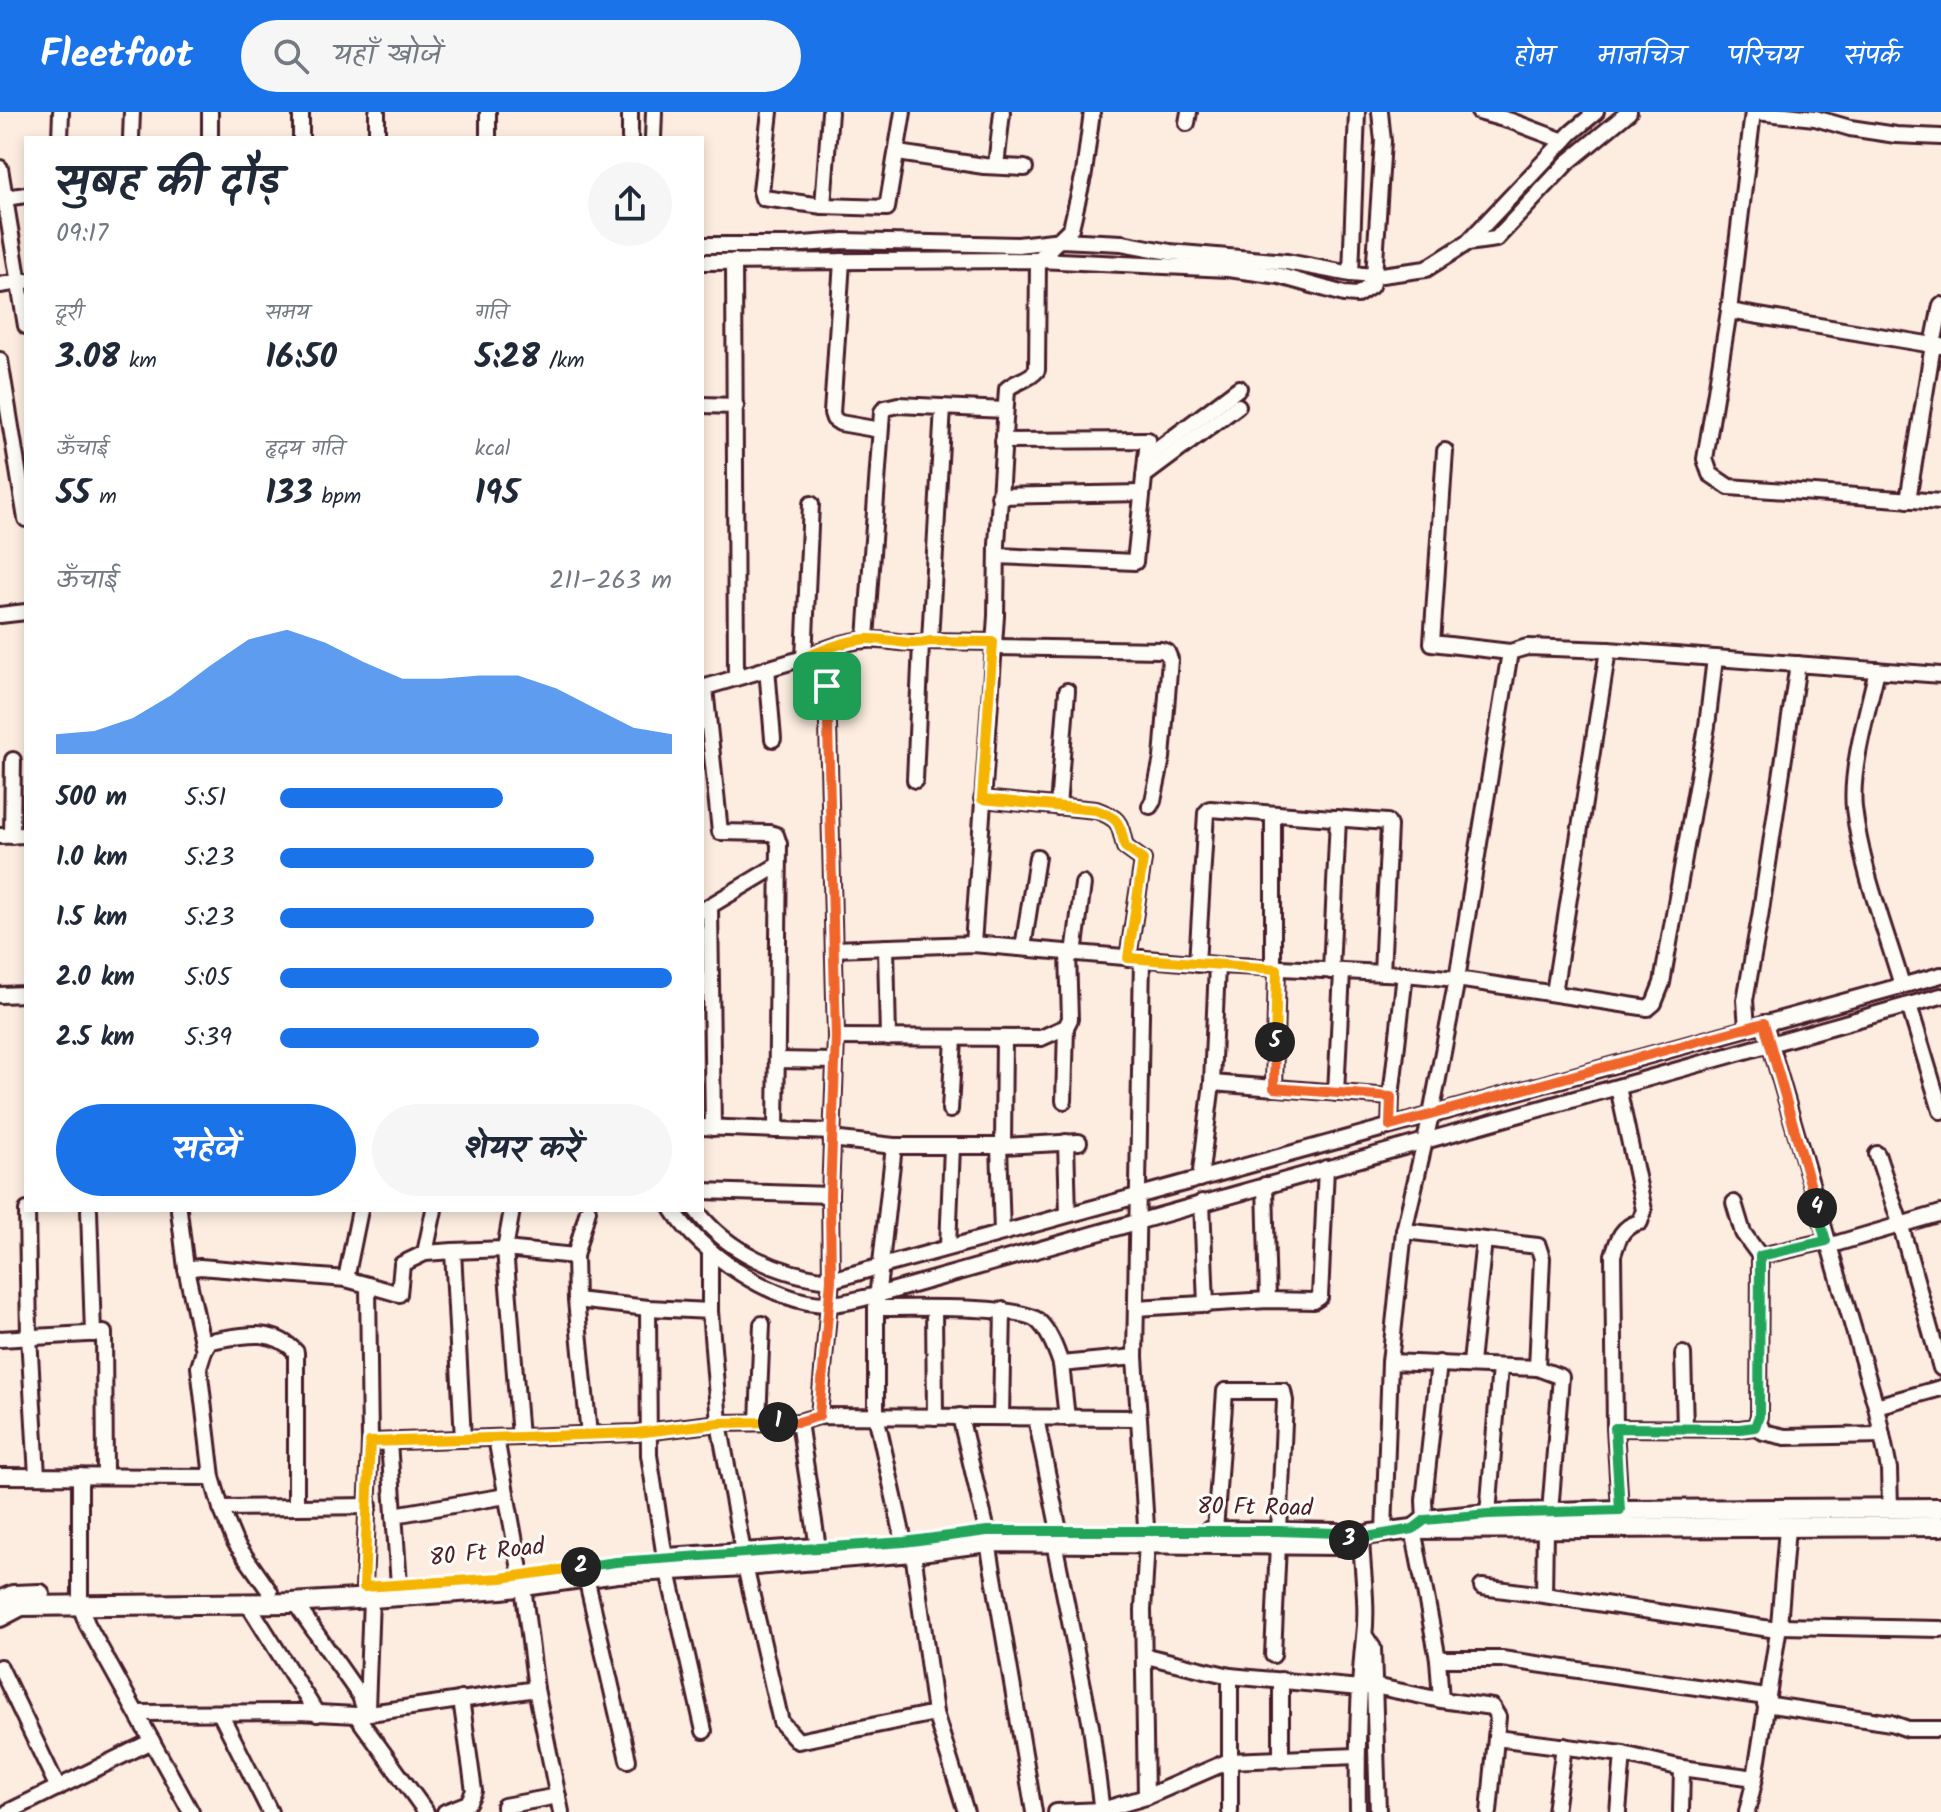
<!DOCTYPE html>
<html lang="hi">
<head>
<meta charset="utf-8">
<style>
	:root { --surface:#fff; --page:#f6f6f7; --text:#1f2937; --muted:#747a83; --accent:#1a73e8 }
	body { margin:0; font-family:Kalam,"Playpen Sans Deva",sans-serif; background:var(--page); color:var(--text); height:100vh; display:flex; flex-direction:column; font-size:30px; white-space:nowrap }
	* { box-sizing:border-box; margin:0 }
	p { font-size:26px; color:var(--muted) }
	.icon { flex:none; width:44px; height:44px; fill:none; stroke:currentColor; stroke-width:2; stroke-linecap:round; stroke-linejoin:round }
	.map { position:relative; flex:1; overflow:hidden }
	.sheet { position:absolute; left:24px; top:24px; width:680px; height:1076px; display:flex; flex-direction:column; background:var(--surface); border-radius:0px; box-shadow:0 4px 12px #0003 }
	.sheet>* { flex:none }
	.pin { position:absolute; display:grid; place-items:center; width:68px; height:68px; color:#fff; margin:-34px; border-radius:16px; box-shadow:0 4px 12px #0006 }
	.km { position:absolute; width:40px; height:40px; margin:-20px; border-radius:50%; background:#222; color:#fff; font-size:22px; line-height:40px; text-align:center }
	.round { display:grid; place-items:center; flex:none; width:84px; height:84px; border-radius:42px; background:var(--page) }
	.overview { display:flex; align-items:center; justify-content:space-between; height:136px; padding:0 32px }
	h1 { font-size:44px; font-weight:600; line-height:60px }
	.stats { display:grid; grid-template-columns:repeat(3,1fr); gap:12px; height:136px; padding:8px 32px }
	.stats div { display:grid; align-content:center }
	.stats b { font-size:34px; font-weight:600 }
	.stats small { font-size:22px; font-weight:400 }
	.stats p { font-size:22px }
	.chart { height:224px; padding:16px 32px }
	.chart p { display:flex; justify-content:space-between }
	.chart svg { width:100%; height:144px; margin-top:8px; fill:var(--accent); opacity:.7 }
	.primary-button { display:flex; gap:16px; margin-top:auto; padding:16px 32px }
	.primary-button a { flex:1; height:92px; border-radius:48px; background:var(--accent); color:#fff; font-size:32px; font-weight:600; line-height:92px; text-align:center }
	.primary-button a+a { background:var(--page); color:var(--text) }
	ul { padding:0 32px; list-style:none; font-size:26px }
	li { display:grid; grid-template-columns:128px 96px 1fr; align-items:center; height:60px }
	li i { height:20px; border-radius:10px; background:var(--accent) }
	header { display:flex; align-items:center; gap:48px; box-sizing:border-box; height:112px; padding:0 40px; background:var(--accent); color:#fff }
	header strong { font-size:38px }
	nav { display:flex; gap:44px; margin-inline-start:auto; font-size:28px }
	.search { width:560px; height:72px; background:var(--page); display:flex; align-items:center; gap:20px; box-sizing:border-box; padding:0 28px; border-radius:44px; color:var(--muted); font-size:30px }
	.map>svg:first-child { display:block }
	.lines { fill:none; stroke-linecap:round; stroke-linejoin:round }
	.minor-casing { stroke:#4a1f2b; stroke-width:20 }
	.major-casing { stroke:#4a1f2b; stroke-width:24 }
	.minor { stroke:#fdfcf7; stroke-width:14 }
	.major { stroke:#fdfcf7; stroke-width:18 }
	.split-1-casing { stroke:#fff; stroke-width:16 }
	.split-2-casing { stroke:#fff; stroke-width:16 }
	.split-3-casing { stroke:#fff; stroke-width:16 }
	.split-4-casing { stroke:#fff; stroke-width:16 }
	.split-5-casing { stroke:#fff; stroke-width:16 }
	.split-6-casing { stroke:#fff; stroke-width:16 }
	.split-1 { stroke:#f0652b; stroke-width:10 }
	.split-2 { stroke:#f5b400; stroke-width:10 }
	.split-3 { stroke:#22a559; stroke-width:10 }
	.split-4 { stroke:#22a559; stroke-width:10 }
	.split-5 { stroke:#f0652b; stroke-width:10 }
	.split-6 { stroke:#f5b400; stroke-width:10 }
	.labels { text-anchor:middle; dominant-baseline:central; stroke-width:6; stroke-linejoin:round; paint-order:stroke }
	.street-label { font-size:24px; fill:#4a1f2b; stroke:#fdfcf7 }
</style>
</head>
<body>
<header>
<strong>Fleetfoot</strong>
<div class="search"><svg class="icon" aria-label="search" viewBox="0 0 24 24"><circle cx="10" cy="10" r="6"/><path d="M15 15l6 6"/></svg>यहाँ खोजें</div>
<nav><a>होम</a><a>मानचित्र</a><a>परिचय</a><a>संपर्क</a></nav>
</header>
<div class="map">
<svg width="1941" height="1700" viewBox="0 0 1941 1700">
	<rect width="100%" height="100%" fill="#fcede0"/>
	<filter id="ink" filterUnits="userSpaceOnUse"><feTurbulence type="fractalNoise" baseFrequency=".0125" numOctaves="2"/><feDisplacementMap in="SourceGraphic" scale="16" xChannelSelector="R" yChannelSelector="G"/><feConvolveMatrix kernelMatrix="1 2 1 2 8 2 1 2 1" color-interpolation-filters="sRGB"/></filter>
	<g filter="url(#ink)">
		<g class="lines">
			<defs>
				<g id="minor">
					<path d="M301,0V26"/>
					<path d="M770,0L761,79L763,86L823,94L887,96L903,0"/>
					<path d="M1479,0L1511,9L1564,29"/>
					<path d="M1753,0L1729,199L1705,347L1710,362L1729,375L1941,390"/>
					<path d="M1756,0L1815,6L1850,16L1896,23L1941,25"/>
					<path d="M1187,11L1189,0"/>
					<path d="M60,26L61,0"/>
					<path d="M131,26L132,0"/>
					<path d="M210,26V0"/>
					<path d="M377,26V0"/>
					<path d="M488,26V0"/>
					<path d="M630,26V0"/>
					<path d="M653,26L654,0"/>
					<path d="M898,41L984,54L1025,56"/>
					<path d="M996,54L1002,0"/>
					<path d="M0,56L26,214"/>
					<path d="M5,86L26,83"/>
					<path d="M823,94L830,0"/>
					<path d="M1467,131L1496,127L1567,51L1629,0"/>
					<path d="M702,133H789L844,129L1018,133L1061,128L1122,131L1170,140L1287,150L1351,162L1374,164L1426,157L1467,131L1571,21L1596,0"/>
					<path d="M734,149L736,565"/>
					<path d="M842,149L832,301L834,307L840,311L880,318"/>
					<path d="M702,150L1038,148L1228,157L1280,164L1344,182L1357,183L1371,174L1374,164L1383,29L1380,0"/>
					<path d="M1351,162L1357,0"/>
					<path d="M0,173L26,169"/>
					<path d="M1729,199L1933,233L1908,388"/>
					<path d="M1941,234L1933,233L1941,193"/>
					<path d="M0,248L26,407"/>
					<path d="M702,293L736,294"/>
					<path d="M1445,339L1432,531L1510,540"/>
					<path d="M1146,346L1239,276"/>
					<path d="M1144,364L1238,294"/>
					<path d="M999,384L1142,381"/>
					<path d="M811,392L804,546C823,538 844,529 866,528C888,526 909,535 930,529L993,530"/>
					<path d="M997,444L1135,450L1148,328L1003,329"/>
					<path d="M0,503L26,500"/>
					<path d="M866,527L882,300L885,296L898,293L1005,298"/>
					<path d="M930,529L943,295"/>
					<path d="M993,535L1161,538L1167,540L1170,547L1162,646L1153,689L1150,694"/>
					<path d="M767,556L773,627"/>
					<path d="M1877,558C1868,597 1850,658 1854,696C1861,756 1885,816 1902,873"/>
					<path d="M702,576L804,546L817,556L827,574L836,925L830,1083L831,1168L819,1304"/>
					<path d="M705,576L720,720L770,721L776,723L779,732L776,1018"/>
					<path d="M915,668L921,532"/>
					<path d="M982,687L1096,698C1121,707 1119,711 1125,735L1143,748L1128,846"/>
					<path d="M1058,695L1067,579"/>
					<path d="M0,724L26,723"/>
					<path d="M12,724L13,648"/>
					<path d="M710,795L713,1016"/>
					<path d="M703,798L778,753"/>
					<path d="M973,832L996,504L997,432L1007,277C1017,268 1028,269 1037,258L1038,148L1071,116L1084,61L1092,0"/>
					<path d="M886,835L888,926"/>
					<path d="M1023,836L1037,745"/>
					<path d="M834,837L973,832L1217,853L1405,862L1457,867L1648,896L1654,891L1662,871L1707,614L1715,546"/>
					<path d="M1074,842L1083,772"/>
					<path d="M1142,846L1135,1245L1147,1430L1143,1498L1146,1685"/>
					<path d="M1197,852L1206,701L1210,697L1387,710L1389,714L1382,861"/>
					<path d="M1273,857V703"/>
					<path d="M1331,859L1338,706"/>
					<path d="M1554,881L1608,538"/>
					<path d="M0,883L26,882"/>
					<path d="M1909,893L1941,999"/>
					<path d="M1764,911L1876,1294L1889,1357L1890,1396"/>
					<path d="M1747,916L1745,888L1760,805L1798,552"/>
					<path d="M836,925L1041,926L1066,915L1070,907L1068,841"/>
					<path d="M777,948L835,949"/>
					<path d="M1212,971L1391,985"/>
					<path d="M1618,975L1644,1098L1640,1110C1622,1114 1618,1127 1613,1143L1615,1316L1620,1398"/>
					<path d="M1274,976L1277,857"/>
					<path d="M1336,981L1342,860"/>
					<path d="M1064,989L1066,915"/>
					<path d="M950,998L954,926"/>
					<path d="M1390,1014L1391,985L1405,862"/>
					<path d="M702,1015L833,1020"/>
					<path d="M831,1027L894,1034H1003L1079,1030"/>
					<path d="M1066,1030L1068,1102"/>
					<path d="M894,1034L876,1196C905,1196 1018,1193 1037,1208C1049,1218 1056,1237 1061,1252L1135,1245"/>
					<path d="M999,1034L1002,1120"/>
					<path d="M1003,1034L1004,926"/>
					<path d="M1877,1042L1900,1111L1941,1256"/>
					<path d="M1200,1067L1212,971L1217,853"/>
					<path d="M1265,1073L1268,1188"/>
					<path d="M702,1079L830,1083"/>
					<path d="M1202,1090L1206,1193"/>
					<path d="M1734,1091L1743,1121L1760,1144"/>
					<path d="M27,1098L29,1224L37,1364"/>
					<path d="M89,1098L93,1222"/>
					<path d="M179,1098L186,1157L200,1155L346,1167L368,1173L370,1330L364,1475"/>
					<path d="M512,1098L505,1137L520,1325"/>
					<path d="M588,1098L575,1144L576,1188L589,1323"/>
					<path d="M673,1098C700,1141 776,1193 828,1192C844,1192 862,1186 877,1183L1941,884"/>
					<path d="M696,1098C727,1140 780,1163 831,1168L1941,863"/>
					<path d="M1404,1119L1538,1134L1542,1146L1537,1256"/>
					<path d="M1828,1134L1941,1101"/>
					<path d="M948,1135L952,1034"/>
					<path d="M453,1139L463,1327"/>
					<path d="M425,1141L434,1098"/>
					<path d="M710,1141V1199L719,1311L743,1440"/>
					<path d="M186,1157L204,1239"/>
					<path d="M346,1167L360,1098"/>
					<path d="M368,1173L399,1182L402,1152L425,1141L453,1139L505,1137L575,1144"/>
					<path d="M576,1188L648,1196L710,1199"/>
					<path d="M648,1196L649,1343L665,1446L704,1619"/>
					<path d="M876,1196V1303L904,1430L913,1440L935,1601L966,1700"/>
					<path d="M934,1196L935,1305"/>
					<path d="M1136,1196L1268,1188L1314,1189L1320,1185L1326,1056"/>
					<path d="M0,1227L104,1221L105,1362"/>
					<path d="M1683,1242L1685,1316"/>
					<path d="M1390,1250L1537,1256L1561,1265L1550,1400"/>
					<path d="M1471,1251L1484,1128"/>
					<path d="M1061,1252L1067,1306"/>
					<path d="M1876,1294L1941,1276"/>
					<path d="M960,1304L987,1419"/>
					<path d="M1001,1304L1003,1198"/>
					<path d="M1036,1306L1059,1419"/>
					<path d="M1758,1308L1763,1320L1785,1325L1882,1323"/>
					<path d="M758,1310L762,1212"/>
					<path d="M799,1310L818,1436"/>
					<path d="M1615,1316L1740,1317L1755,1315L1759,1304L1760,1144L1826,1129"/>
					<path d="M496,1326L523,1474L536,1577L561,1700"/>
					<path d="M370,1330L636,1321L719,1311L799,1310L819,1304L1138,1306"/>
					<path d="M389,1330L399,1473"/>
					<path d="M0,1364L212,1365"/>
					<path d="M80,1364V1493L87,1512L191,1700"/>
					<path d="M221,1396L369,1394"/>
					<path d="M1488,1402L1500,1255"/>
					<path d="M394,1403L506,1384"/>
					<path d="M1425,1408L1424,1388L1439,1251"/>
					<path d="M1413,1417L1438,1547H1502L1766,1585"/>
					<path d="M1545,1418L1544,1483L1777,1518"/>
					<path d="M1215,1419L1225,1279H1283L1285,1289L1279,1419"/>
					<path d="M1384,1420L1390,1250L1404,1119L1431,1003L1457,867L1510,540L1527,535L1608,538L1941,563"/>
					<path d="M988,1430L1034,1700"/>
					<path d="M1054,1430L1091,1614L1102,1700"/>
					<path d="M745,1454L781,1610L798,1629L935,1601"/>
					<path d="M586,1465L628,1648"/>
					<path d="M1482,1475L1544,1483"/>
					<path d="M270,1480L235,1430L221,1396L212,1365L199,1255L204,1239L210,1229C241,1224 272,1214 296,1240V1394"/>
					<path d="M295,1491L360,1584L366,1602"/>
					<path d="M248,1492L317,1602"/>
					<path d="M1779,1514L1941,1517"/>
					<path d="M1365,1524L1373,1536L1378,1700"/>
					<path d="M1273,1543L1278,1432"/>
					<path d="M1146,1544L1230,1564L1360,1576L1374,1574L1441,1588L1438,1547"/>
					<path d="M0,1555L58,1676"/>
					<path d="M1230,1564V1700"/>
					<path d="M1441,1588L1492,1595L1498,1605L1496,1626"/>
					<path d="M1765,1592L1891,1611L1908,1617H1941"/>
					<path d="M367,1597L371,1486"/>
					<path d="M137,1601L299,1600L356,1603L536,1577"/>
					<path d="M220,1601L270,1700"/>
					<path d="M356,1603L426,1700"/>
					<path d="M1281,1648V1568"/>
					<path d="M8,1700L152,1629"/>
					<path d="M445,1700L468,1691L474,1679L461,1587"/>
					<path d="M505,1700L504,1694L558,1684"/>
					<path d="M1056,1700L1102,1698L1146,1685L1229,1649L1357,1644"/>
					<path d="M1358,1700C1357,1642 1358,1583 1364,1525C1368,1493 1362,1457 1361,1425"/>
					<path d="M1489,1700L1496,1626L1623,1642L1682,1656L1755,1666"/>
					<path d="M1555,1700L1564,1634"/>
					<path d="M1618,1700L1623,1642"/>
					<path d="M1681,1700L1682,1656"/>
					<path d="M1747,1700L1755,1666L1779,1514L1787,1416"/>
				</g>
				<g id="major">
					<path d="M1415,1416L1425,1408L1488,1402L1620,1398L1941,1396"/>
					<path d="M1210,1419L1337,1421L1349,1428"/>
					<path d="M667,1446L817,1436"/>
					<path d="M0,1489L13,1483L40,1482"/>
					<path d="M0,1505L21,1494L291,1491L371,1486L502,1477L617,1461L745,1454L913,1440L988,1430L1338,1433L1371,1422L1413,1417L1941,1414"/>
				</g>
			</defs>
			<!-- minor casing -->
			<use href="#minor" class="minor-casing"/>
			<!-- major casing -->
			<use href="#major" class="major-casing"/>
			<!-- minor -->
			<use href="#minor" class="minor"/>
			<!-- major -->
			<use href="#major" class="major"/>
		</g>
	</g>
	<g class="lines" filter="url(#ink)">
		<defs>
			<path id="split-1" d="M778,1310H799L819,1304L831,1168L830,1083L836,925L827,574"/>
			<path id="split-2" d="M581,1455L501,1466L364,1475L370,1330L636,1321L719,1311L778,1310"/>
			<path id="split-3" d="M581,1455L616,1450L904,1430L987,1419H1279L1337,1421L1349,1428"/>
			<path id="split-4" d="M1349,1428L1413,1417L1425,1408L1488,1402L1620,1398L1615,1316L1740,1317L1755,1315L1759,1304L1760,1144L1826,1129L1817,1096"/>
			<path id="split-5" d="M1275,930L1274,976L1391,985L1390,1014L1764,911L1817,1096"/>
			<path id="split-6" d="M827,574L817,556L804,546C823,538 844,529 866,527C888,526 909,535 930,529L993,530L982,687L1096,698C1121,707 1119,711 1125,735L1143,748L1128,846L1277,857L1275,930"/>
		</defs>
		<!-- split-1 casing -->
		<use href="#split-1" class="split-1-casing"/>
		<!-- split-2 casing -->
		<use href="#split-2" class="split-2-casing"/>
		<!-- split-3 casing -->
		<use href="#split-3" class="split-3-casing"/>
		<!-- split-4 casing -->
		<use href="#split-4" class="split-4-casing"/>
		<!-- split-5 casing -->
		<use href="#split-5" class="split-5-casing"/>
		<!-- split-6 casing -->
		<use href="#split-6" class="split-6-casing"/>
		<!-- split-1 -->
		<use href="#split-1" class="split-1"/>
		<!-- split-2 -->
		<use href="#split-2" class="split-2"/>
		<!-- split-3 -->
		<use href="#split-3" class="split-3"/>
		<!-- split-4 -->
		<use href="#split-4" class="split-4"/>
		<!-- split-5 -->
		<use href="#split-5" class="split-5"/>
		<!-- split-6 -->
		<use href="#split-6" class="split-6"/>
	</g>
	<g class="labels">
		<!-- street labels -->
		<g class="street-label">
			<text transform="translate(1255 1396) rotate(1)">80 Ft Road</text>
			<text transform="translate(487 1441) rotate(-6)">80 Ft Road</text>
		</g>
	</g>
</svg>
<div class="pin" style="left:827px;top:574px;background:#1e9e55"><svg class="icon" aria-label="arrive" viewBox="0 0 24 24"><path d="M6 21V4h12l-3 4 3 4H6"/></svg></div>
<b class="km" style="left:778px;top:1310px">1</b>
<b class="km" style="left:581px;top:1455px">2</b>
<b class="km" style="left:1349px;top:1428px">3</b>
<b class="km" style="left:1817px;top:1096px">4</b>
<b class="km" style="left:1275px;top:930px">5</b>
<section class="sheet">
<div class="overview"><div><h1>सुबह की दौड़</h1><p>09:17</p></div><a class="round"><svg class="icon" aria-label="share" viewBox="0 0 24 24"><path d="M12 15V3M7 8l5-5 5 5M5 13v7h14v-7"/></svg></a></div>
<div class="stats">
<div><p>दूरी</p><b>3.08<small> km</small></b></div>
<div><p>समय</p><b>16:50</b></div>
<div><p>गति</p><b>5:28<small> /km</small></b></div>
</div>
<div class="stats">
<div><p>ऊँचाई</p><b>55<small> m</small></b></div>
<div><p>हृदय गति</p><b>133<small> bpm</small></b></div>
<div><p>kcal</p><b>195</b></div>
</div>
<div class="chart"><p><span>ऊँचाई</span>211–263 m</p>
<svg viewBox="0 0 160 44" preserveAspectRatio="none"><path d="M0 44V38L10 37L20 33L30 26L40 17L50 9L60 6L70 10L80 16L90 21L100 21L110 20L120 20L130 24L140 30L150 36L160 38V44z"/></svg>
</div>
<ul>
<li><b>500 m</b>5:51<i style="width:57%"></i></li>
<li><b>1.0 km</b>5:23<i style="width:80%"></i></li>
<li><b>1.5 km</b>5:23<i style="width:80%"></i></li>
<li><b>2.0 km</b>5:05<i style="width:100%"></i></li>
<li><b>2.5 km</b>5:39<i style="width:66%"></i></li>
</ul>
<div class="primary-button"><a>सहेजें</a><a>शेयर करें</a></div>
</section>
</div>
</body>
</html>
